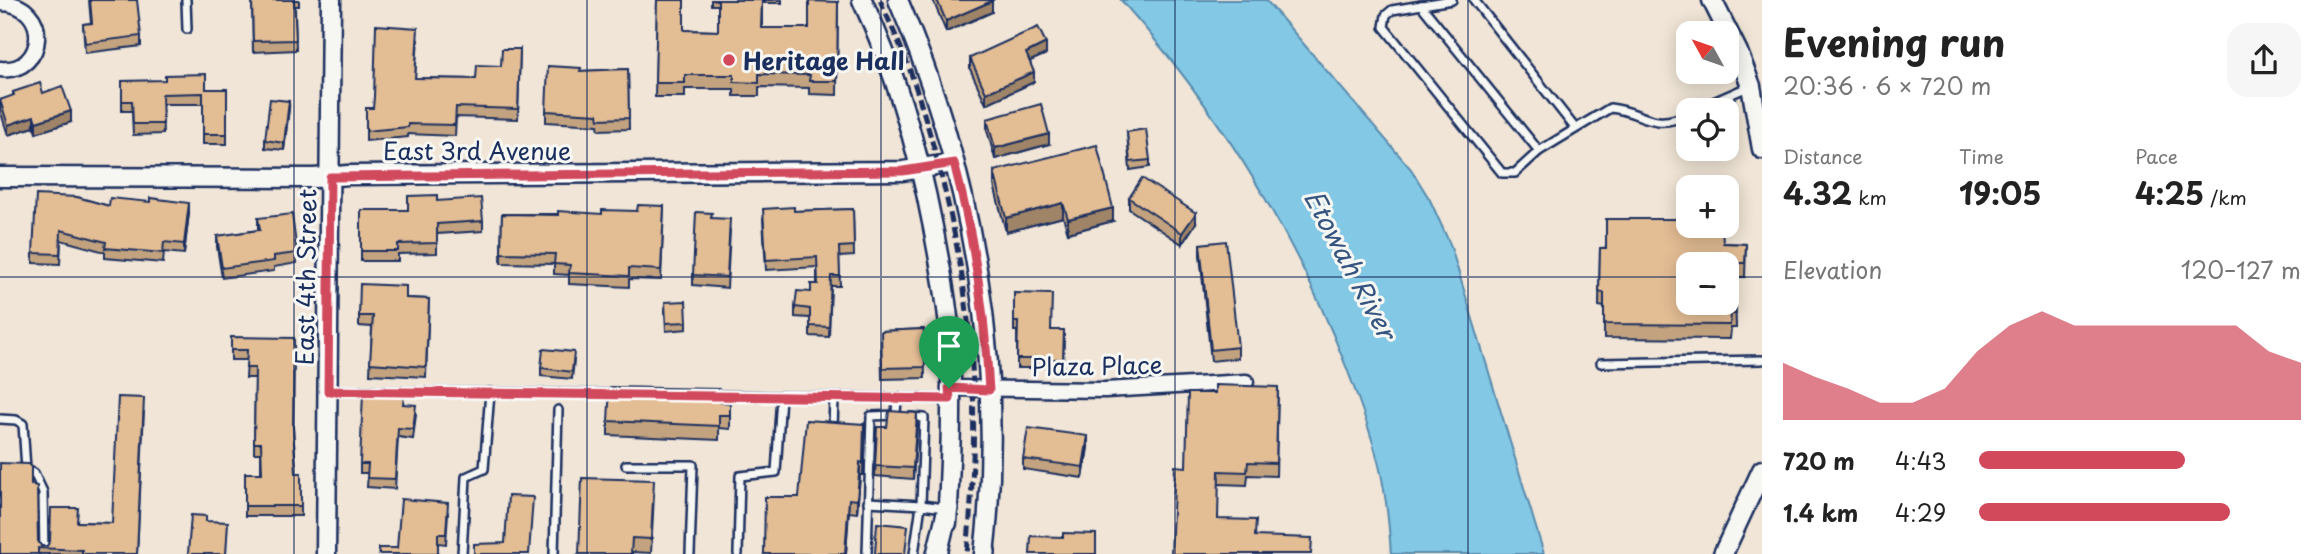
<!DOCTYPE html>
<html lang="en">
<head>
<meta charset="utf-8">
<style>
	:root { --surface:#fff; --page:#f6f6f6; --text:#222; --muted:#767676; --accent:#d1495b }
	body { margin:0; font-family:"Playpen Sans",sans-serif; background:var(--page); color:var(--text); height:100vh; display:flex; flex-direction:column; font-size:26px; white-space:nowrap }
	* { box-sizing:border-box; margin:0 }
	p { font-size:23px; color:var(--muted) }
	.icon { flex:none; width:38px; height:38px; fill:none; stroke:currentColor; stroke-width:2; stroke-linecap:round; stroke-linejoin:round }
	.map { position:relative; flex:1; overflow:hidden }
	.drawer { display:flex; flex-direction:column; background:var(--surface); width:560px }
	.drawer>* { flex:none }
	.needle { width:46px; rotate:310deg }
	.fabs { position:absolute; left:1676px; top:21px; display:grid; gap:14px }
	.fabs a { display:grid; place-items:center; width:63px; height:63px; border-radius:14px; background:var(--surface); box-shadow:0 4px 18px #0003; font-size:35px }
	.pin { position:absolute; display:grid; place-items:center; width:60px; height:60px; color:#fff; margin:-72px -30px; border-radius:50% 50% 50% 0; rotate:-45deg; box-shadow:0 0 7px #0007 }
	.pin .icon { rotate:45deg }
	.round { display:grid; place-items:center; flex:none; width:74px; height:74px; border-radius:21px; background:var(--page) }
	.overview { display:flex; align-items:center; justify-content:space-between; height:119px; padding:0 21px }
	h1 { font-size:38px; font-weight:700; line-height:52px }
	.stats { display:grid; grid-template-columns:repeat(3,1fr); gap:10px; height:119px; padding:7px 21px }
	.stats div { display:grid; align-content:center }
	.stats b { font-size:30px; font-weight:700 }
	.stats small { font-size:19px; font-weight:400 }
	.stats p { font-size:19px }
	.chart { height:196px; padding:14px 21px }
	.chart p { display:flex; justify-content:space-between }
	.chart svg { width:100%; height:126px; margin-top:7px; fill:var(--accent); opacity:.7 }
	ul { padding:0 21px; list-style:none; font-size:23px }
	li { display:grid; grid-template-columns:112px 84px 1fr; align-items:center; height:52px }
	li i { height:18px; border-radius:9px; background:var(--accent) }
	main { display:flex; flex:1; min-height:0 }
	.map>svg:first-child { display:block }
	.water { fill:#83c8e4; stroke:#598bae; stroke-width:2 }
	.lines { fill:none; stroke-linecap:round; stroke-linejoin:round }
	.service-casing { stroke:#1b2f5e; stroke-width:12 }
	.minor-casing { stroke:#1b2f5e; stroke-width:19 }
	.tertiary-casing { stroke:#1b2f5e; stroke-width:23 }
	.secondary-casing { stroke:#1b2f5e; stroke-width:24 }
	.service { stroke:#f6f6f2; stroke-width:7 }
	.minor { stroke:#f6f6f2; stroke-width:14 }
	.tertiary { stroke:#f6f6f2; stroke-width:18 }
	.secondary { stroke:#f6f6f2; stroke-width:19 }
	.rail { stroke:#1b2f5e; stroke-width:5; stroke-dasharray:10 5; stroke-linecap:butt }
	.wall { fill:#c3a37f; stroke:#1b2f5e; stroke-width:2 }
	.shaded-wall { fill:#9f8468; stroke:#1b2f5e; stroke-width:2 }
	.building { fill:#e3bd94; stroke:#1b2f5e; stroke-width:2; fill-rule:evenodd }
	.route-casing { stroke:#fff; stroke-width:14 }
	.route { stroke:#d1495b; stroke-width:9 }
	.grid { fill:none; stroke:#1b2f5e; stroke-width:2; stroke-opacity:0.55 }
	.poi-dot { fill:#d1495b; stroke:#f6f6f2; stroke-width:2.5 }
	.labels { text-anchor:middle; dominant-baseline:central; stroke-width:6; stroke-linejoin:round; paint-order:stroke }
	.poi-label { font-size:24px; font-weight:bold; fill:#1b2f5e; stroke:#f6f6f2; text-anchor:start }
	.street-label { font-size:24px; fill:#1b2f5e; stroke:#f6f6f2 }
	.water-label { font-size:26px; font-style:italic; fill:#355580; stroke:#f6f6f2 }
</style>
</head>
<body>
<main>
<div class="map">
<svg width="1762" height="554" viewBox="0 0 1762 554">
	<rect width="100%" height="100%" fill="#f0e5d6"/>
	<filter id="ink" filterUnits="userSpaceOnUse"><feTurbulence type="fractalNoise" baseFrequency=".0143" numOctaves="2"/><feDisplacementMap in="SourceGraphic" scale="14" xChannelSelector="R" yChannelSelector="G"/><feConvolveMatrix kernelMatrix="1 2 1 2 8 2 1 2 1" color-interpolation-filters="sRGB"/></filter>
	<g filter="url(#ink)">
		<!-- water -->
		<path class="water" d="M1121,0H1266L1411,169L1430,200L1450,244L1544,554H1391C1389,524 1386,493 1379,465C1371,432 1359,400 1347,369C1295,234 1218,109 1121,0Z"/>
		<g class="lines">
			<defs>
				<g id="service">
					<path d="M186,0L187,29"/>
					<path d="M1452,0L1392,10L1386,15L1384,27L1502,173H1515L1539,151L1610,108C1643,111 1652,132 1689,114"/>
					<path d="M1474,0L1575,128"/>
					<path d="M1421,5L1539,151"/>
					<path d="M1695,110L1750,86"/>
					<path d="M1601,363L1762,360"/>
					<path d="M328,391L616,394"/>
					<path d="M712,395L949,399"/>
					<path d="M911,417L924,418L921,505L945,508"/>
					<path d="M0,419L16,420L23,424L26,469"/>
					<path d="M833,429L834,397"/>
					<path d="M626,465H693L690,554"/>
					<path d="M24,469L34,473L43,492L44,554"/>
					<path d="M868,502L921,505L914,554"/>
					<path d="M462,554L466,477L484,469L490,392"/>
					<path d="M554,554L558,410"/>
					<path d="M738,554L740,476L776,472L781,396"/>
					<path d="M867,554L871,416L896,415L897,398"/>
				</g>
				<g id="minor">
					<path d="M0,3C53,3 46,75 0,69"/>
					<path d="M949,388L1105,390L1246,382"/>
				</g>
				<g id="tertiary">
					<path d="M862,0C896,72 918,149 933,227C939,260 946,293 949,327C953,391 951,458 947,523"/>
					<path d="M898,0C973,172 1006,368 984,554"/>
					<path d="M1712,0L1738,52L1751,86L1762,149"/>
					<path d="M0,177L314,178L348,175L903,171L954,163"/>
					<path d="M326,554L331,0"/>
					<path d="M1723,554L1762,470"/>
				</g>
				<g id="secondary">
					<path d="M985,551V554"/>
					<path d="M937,554L948,508"/>
				</g>
			</defs>
			<!-- service casing -->
			<use href="#service" class="service-casing"/>
			<!-- minor casing -->
			<use href="#minor" class="minor-casing"/>
			<!-- tertiary casing -->
			<use href="#tertiary" class="tertiary-casing"/>
			<!-- secondary casing -->
			<use href="#secondary" class="secondary-casing"/>
			<!-- service -->
			<use href="#service" class="service"/>
			<!-- minor -->
			<use href="#minor" class="minor"/>
			<!-- tertiary -->
			<use href="#tertiary" class="tertiary"/>
			<!-- secondary -->
			<use href="#secondary" class="secondary"/>
			<!-- rail -->
			<path class="rail" d="M880,0C891,26 904,52 913,79C945,176 969,282 973,385C975,440 972,499 967,554"/>
		</g>
		<!-- wall -->
		<g class="wall">
			<path d="M89,0L141,36V46L85,53L83,24L91,23Z"/>
			<path d="M252,0H299V6H295L296,50L253,52Z"/>
			<path d="M657,0L684,30L718,31V5H711V0H782V3H762V28H809L838,2L837,95L809,94V88L759,87V96H734V89H685V97H655Z"/>
			<path d="M933,0H993L992,1V12L946,32Z"/>
			<path d="M418,39L415,78L476,79L501,66L520,49L518,119L456,117L455,136L408,134V137L366,141V108H373Z"/>
			<path d="M1046,54L1030,61L1034,82L986,104L970,69V58Z"/>
			<path d="M628,69L629,129L599,130L598,125L546,122V111L580,71Z"/>
			<path d="M122,81L206,89H227V144H203V104H162L163,134L133,135L132,111H122Z"/>
			<path d="M13,92L43,93L71,122L36,133L34,127L8,135L0,110V100L13,96Z"/>
			<path d="M289,108L284,150L265,148V140Z"/>
			<path d="M987,119L1049,144L995,159L987,130Z"/>
			<path d="M1127,132L1150,160V167L1130,170Z"/>
			<path d="M994,171L1113,221L1068,233L1063,217L1006,232L994,185Z"/>
			<path d="M77,197L109,206L189,213L184,254L164,252L163,263L105,258V252L61,240L60,264L33,263V253Z"/>
			<path d="M1129,198L1196,223L1182,244L1129,209Z"/>
			<path d="M437,201L483,221V231L437,234V253L398,254V261H361V210H408Z"/>
			<path d="M664,206L661,280L629,279V287L569,284V275L554,274V264L501,263L502,214H602L637,211Z"/>
			<path d="M853,209L854,256L839,257L840,286H831L829,337L810,336V318L795,317V307L811,292L817,284V267L766,270L763,219L794,211Z"/>
			<path d="M258,218L297,253V263L274,267V271L222,278L217,247V236L258,230Z"/>
			<path d="M712,218L730,230L727,288L693,285V275Z"/>
			<path d="M1723,243L1746,244L1745,277H1737L1735,292L1736,328H1731L1730,339L1604,338V307L1599,306L1600,248Z"/>
			<path d="M1200,244L1238,347V358L1211,361L1200,255Z"/>
			<path d="M1014,293L1051,330H1064L1063,368H1017V331H1014Z"/>
			<path d="M406,298L429,299L426,377L370,374L372,327L359,326V316Z"/>
			<path d="M665,310L687,322V329L666,331Z"/>
			<path d="M924,329L925,378L882,379L881,331Z"/>
			<path d="M294,338L293,428L296,473H301V516H245V473H261V453H254L255,378H246L247,360H231V350Z"/>
			<path d="M574,360L572,379L541,376V368Z"/>
			<path d="M1278,387L1276,476L1248,475L1247,485L1219,484L1171,554L1215,393Z"/>
			<path d="M720,402L730,403V429L719,428V440L608,435V421Z"/>
			<path d="M404,404L416,414L413,439L398,437L395,489L367,487L368,473H360V464Z"/>
			<path d="M144,411L137,554H0L31,485L38,541L41,546H47L78,522L112,523Z"/>
			<path d="M917,423L913,479L875,476L877,427H887Z"/>
			<path d="M864,424L863,475H860L857,513L849,512L846,554H764L799,497Z"/>
			<path d="M1088,447L1083,478L1023,469V459Z"/>
			<path d="M654,494L651,553L632,552V554H579Z"/>
			<path d="M448,513L446,544L438,543L397,548Z"/>
		</g>
		<!-- shaded-wall -->
		<g class="shaded-wall">
			<path d="M992,1V12L946,32V21Z"/>
			<path d="M1046,43V54L1026,63V53Z"/>
			<path d="M1034,72V82L986,104V93Z"/>
			<path d="M289,101V108L284,150V143Z"/>
			<path d="M71,111V122L36,133V122Z"/>
			<path d="M34,116V127L8,135V125Z"/>
			<path d="M1049,134V144L995,159V148Z"/>
			<path d="M189,203V213L184,254V244Z"/>
			<path d="M1063,203V217L1006,232V218Z"/>
			<path d="M1113,208V221L1068,233V219Z"/>
			<path d="M1196,213V223L1182,244V233Z"/>
			<path d="M917,413V423L913,479V468Z"/>
			<path d="M1088,436V447L1083,478V467Z"/>
			<path d="M860,462V475L857,513V500Z"/>
			<path d="M849,499L846,554H845Z"/>
		</g>
		<!-- building -->
		<g class="building">
			<path d="M90,0H137L141,36L85,43L83,24L92,23Z"/>
			<path d="M252,0H294L296,40L253,41Z"/>
			<path d="M657,0H684V30L718,31V0H762L761,28H809V1L838,2L837,81H809L810,75L759,74V83L734,82V75H685V83H655Z"/>
			<path d="M937,0H992V1L946,21Z"/>
			<path d="M376,25L418,28L415,78L476,79L477,65L501,66L502,49H520L518,109L456,107L455,125L408,124V127L366,131V108H373L374,97Z"/>
			<path d="M1038,27L1046,43L1026,53L1034,72L986,93L970,58Z"/>
			<path d="M548,66L581,68L580,71L628,69L629,118L599,119L598,114L546,111Z"/>
			<path d="M206,74V89H227V134H203V93L162,94L163,124H133L132,101H122V81L165,80V75Z"/>
			<path d="M40,83L43,93L62,86L71,111L36,122L34,116L8,125L0,100L14,95L13,92Z"/>
			<path d="M270,99L289,101L284,143L265,140Z"/>
			<path d="M1041,104L1049,134L995,148L987,119Z"/>
			<path d="M1146,129L1150,160L1130,162L1127,132Z"/>
			<path d="M1097,145L1113,208L1068,219L1063,203L1006,218L994,171Z"/>
			<path d="M1142,178L1196,213L1182,233L1129,198Z"/>
			<path d="M36,195L77,197L109,206L110,198L150,202V198L189,203L184,244L164,242L163,253L105,248L106,242L61,230L60,254L33,253Z"/>
			<path d="M437,195V201L481,198L483,221L437,224V243L398,244V251H361V210H408V196Z"/>
			<path d="M638,205L664,206L661,270L629,268V276L569,273L570,265L554,264L555,254L501,253L502,214L558,215V211L602,214V210L637,211Z"/>
			<path d="M794,207V211L853,209L854,246L839,247L840,276H831L829,327L810,326V309L795,307L797,291L811,292V284H818L817,257L766,260L763,209Z"/>
			<path d="M696,212L712,213L711,218L730,219L727,277L693,275Z"/>
			<path d="M292,214L297,253L274,256V261L222,268L217,236L260,230L258,218Z"/>
			<path d="M1606,219H1689V226H1722L1723,243L1746,244L1745,263H1737L1735,282L1736,314H1731L1730,325L1604,324V293L1599,292L1600,248H1606ZM1689,264H1727V303H1689Z"/>
			<path d="M1226,241L1238,347L1211,350L1200,244Z"/>
			<path d="M360,284L406,286V298L429,299L426,367L370,363L373,316H359Z"/>
			<path d="M1014,293L1052,294L1051,330H1064L1063,359H1017L1018,322H1014Z"/>
			<path d="M686,301L687,322L666,323L665,302Z"/>
			<path d="M924,329L925,367L882,368L881,331Z"/>
			<path d="M231,337L294,338L293,427L296,473H301V506H245V473H262L261,443H254L255,368H246L247,350H231Z"/>
			<path d="M543,349L574,352L572,372L541,368Z"/>
			<path d="M1215,385L1278,387L1276,463L1248,462L1247,472L1219,471L1218,519L1256,520L1255,536L1312,538L1311,554H1171L1175,466L1186,467L1188,393H1215Z"/>
			<path d="M610,387L720,389V402L730,403V415H719V426L608,421Z"/>
			<path d="M363,392L404,396L403,404L416,405L413,429L398,428L395,479L367,478L368,464H360Z"/>
			<path d="M118,397L144,398L137,554H82V550L38,548V554H0V463L29,464L31,467V485L37,486L38,541L41,546H47L50,541L51,508H78L77,522L112,523Z"/>
			<path d="M889,411L917,413L913,468L875,466L877,427H887Z"/>
			<path d="M806,420L864,424L863,463L860,462L857,500L849,499L845,554H764L765,497H799Z"/>
			<path d="M1028,428L1088,436L1083,467L1023,459Z"/>
			<path d="M582,478L654,480L651,539L632,538L631,554H579Z"/>
			<path d="M508,496L533,497L529,554H474V544L505,543Z"/>
			<path d="M401,499L448,503L446,534H438V554H379V548H397Z"/>
			<path d="M191,515L206,516V521L228,522L226,554H188Z"/>
			<path d="M877,523L908,526L905,554H875Z"/>
			<path d="M1063,533L1096,534V554H1030L1031,536L1063,537Z"/>
		</g>
	</g>
	<g class="lines" filter="url(#ink)">
		<defs>
			<path id="route" d="M954,163C974,237 985,314 989,390L949,388L950,399L328,391L330,177L903,171Z"/>
		</defs>
		<!-- route casing -->
		<use href="#route" class="route-casing"/>
		<!-- route -->
		<use href="#route" class="route"/>
	</g>
	<!-- grid -->
	<path class="grid" d="M294,0V554M587,0V554M881,0V554M1175,0V554M1468,0V554M0,277H1689M1727,277H1762"/>
	<!-- markers -->
	<circle class="poi-dot" cx="729" cy="60" r="7"/>
	<g class="labels">
		<!-- poi labels -->
		<g class="poi-label">
			<text x="743" y="60">Heritage Hall</text>
		</g>
		<!-- street labels -->
		<g class="street-label">
			<text x="477" y="150">East 3rd Avenue</text>
			<text transform="translate(305 277) rotate(-89)">East 4th Street</text>
			<text transform="translate(1097 365) rotate(-1)">Plaza Place</text>
		</g>
		<!-- water labels -->
		<g class="water-label">
			<text transform="translate(1351 264) rotate(62)">Etowah River</text>
		</g>
	</g>
</svg>
<div class="fabs">
<a><svg class="needle" viewBox="-14 -14 28 28"><path d="M0-13l5 13h-10z" fill="#e53935"/><path d="M0 13l5-13h-10z" fill="#767676"/></svg></a>
<a><svg class="icon" aria-label="locate" viewBox="0 0 24 24"><circle cx="12" cy="12" r="6"/><path d="M12 2v4M12 18v4M2 12h4M18 12h4"/></svg></a>
<a>+</a>
<a>−</a>
</div>
<div class="pin" style="left:949px;top:388px;background:#1e9e55"><svg class="icon" aria-label="arrive" viewBox="0 0 24 24"><path d="M6 21V4h12l-3 4 3 4H6"/></svg></div>
</div>
<section class="drawer">
<div class="overview"><div><h1>Evening run</h1><p>20:36 · 6 × 720 m</p></div><a class="round"><svg class="icon" aria-label="share" viewBox="0 0 24 24"><path d="M12 15V3M7 8l5-5 5 5M5 13v7h14v-7"/></svg></a></div>
<div class="stats">
<div><p>Distance</p><b>4.32<small> km</small></b></div>
<div><p>Time</p><b>19:05</b></div>
<div><p>Pace</p><b>4:25<small> /km</small></b></div>
</div>
<div class="chart"><p><span>Elevation</span>120–127 m</p>
<svg viewBox="0 0 160 44" preserveAspectRatio="none"><path d="M0 44V24L10 29L20 33L30 38L40 38L50 33L60 20L70 11L80 6L90 11L100 11L110 11L120 11L130 11L140 11L150 20L160 24V44z"/></svg>
</div>
<ul>
<li><b>720 m</b>4:43<i style="width:64%"></i></li>
<li><b>1.4 km</b>4:29<i style="width:78%"></i></li>
</ul>
</section>
</main>
</body>
</html>
